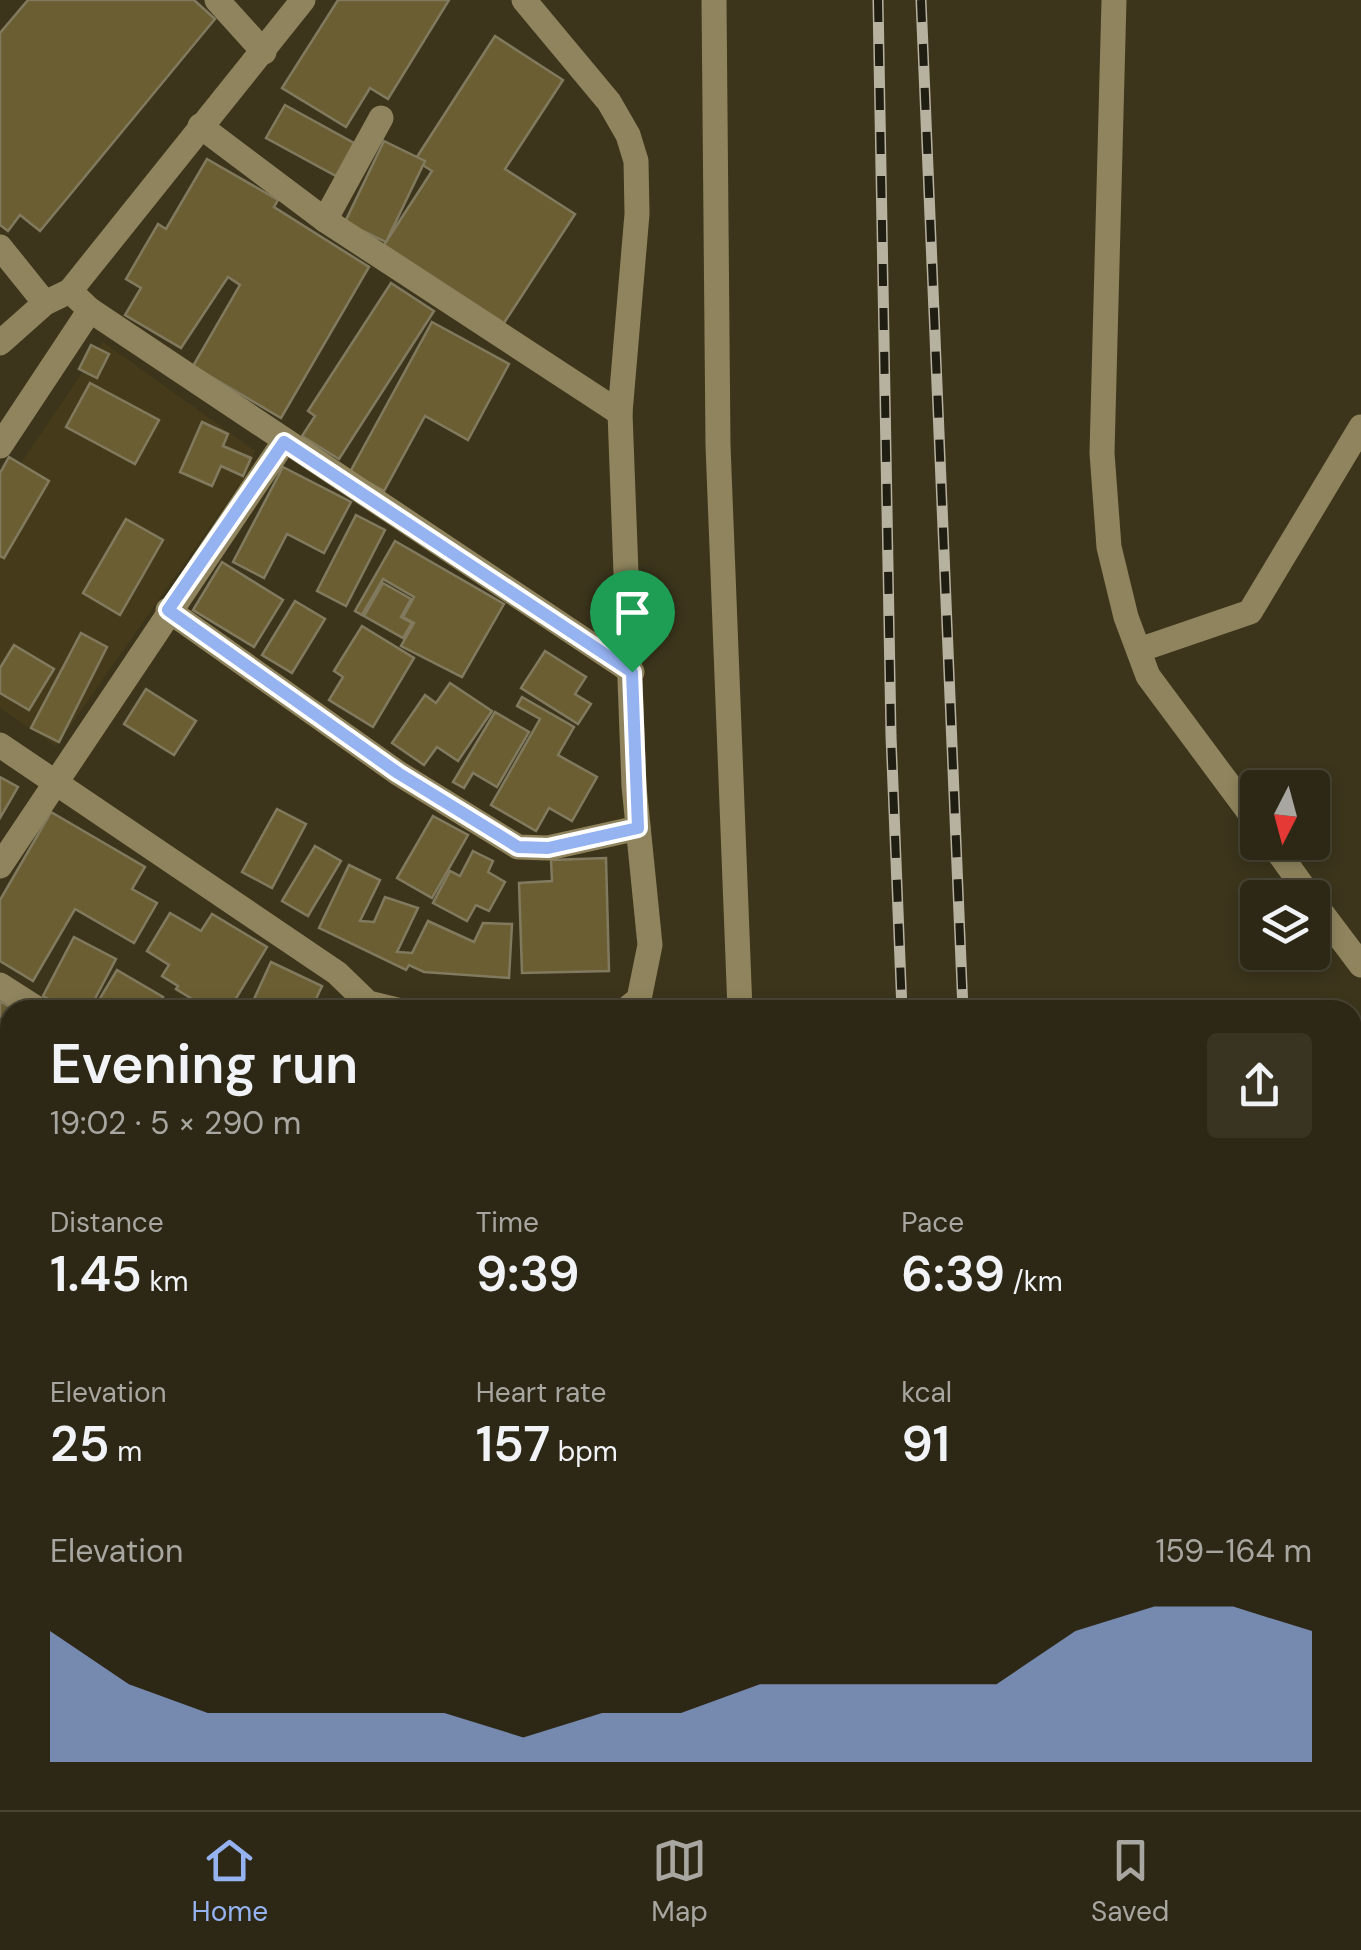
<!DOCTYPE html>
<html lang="en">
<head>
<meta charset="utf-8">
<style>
	:root { --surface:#2d2815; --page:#393422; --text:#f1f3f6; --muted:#a7a6a0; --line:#484434; --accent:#95b2f1 }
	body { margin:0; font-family:"DM Sans",sans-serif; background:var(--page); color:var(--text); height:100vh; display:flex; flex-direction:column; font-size:38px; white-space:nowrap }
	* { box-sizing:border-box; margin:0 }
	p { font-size:32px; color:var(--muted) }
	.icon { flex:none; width:55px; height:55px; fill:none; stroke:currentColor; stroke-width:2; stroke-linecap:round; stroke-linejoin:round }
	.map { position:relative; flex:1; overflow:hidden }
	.drawer { position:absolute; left:0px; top:1000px; width:1362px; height:810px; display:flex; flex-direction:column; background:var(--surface); border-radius:30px 30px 0 0; box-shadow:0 5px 15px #0003,0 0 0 2px var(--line) }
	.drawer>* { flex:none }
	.needle { width:65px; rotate:186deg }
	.tools { position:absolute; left:1240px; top:770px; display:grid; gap:20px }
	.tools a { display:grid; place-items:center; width:90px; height:90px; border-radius:10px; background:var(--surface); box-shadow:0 5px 15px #0003,0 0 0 2px var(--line); font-size:50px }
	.pin { position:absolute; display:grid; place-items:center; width:85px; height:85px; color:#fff; margin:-102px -42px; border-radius:50% 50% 50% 0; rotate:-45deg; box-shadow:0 0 10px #0007 }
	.pin .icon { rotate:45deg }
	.round { display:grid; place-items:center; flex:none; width:105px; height:105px; border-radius:10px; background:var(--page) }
	.headline { display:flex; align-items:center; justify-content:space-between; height:170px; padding:0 50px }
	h1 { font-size:55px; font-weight:600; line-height:75px }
	.stats { display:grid; grid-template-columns:repeat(3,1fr); gap:15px; height:170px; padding:10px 50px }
	.stats div { display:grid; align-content:center }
	.stats b { font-size:50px; font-weight:600 }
	.stats small { font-size:28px; font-weight:400 }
	.stats p { font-size:28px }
	.chart { height:280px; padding:20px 50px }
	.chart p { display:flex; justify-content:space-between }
	.chart svg { width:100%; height:180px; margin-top:10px; fill:var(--accent); opacity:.7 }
	.dock { display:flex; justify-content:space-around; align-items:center; height:140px; border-top:2px solid var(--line); background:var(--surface); font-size:28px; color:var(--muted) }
	.dock a { display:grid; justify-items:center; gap:5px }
	.dock .on { color:var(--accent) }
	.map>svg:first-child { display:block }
	.built { fill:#453b1a }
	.building { fill:#6b5e32; stroke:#827a5f; stroke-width:2.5 }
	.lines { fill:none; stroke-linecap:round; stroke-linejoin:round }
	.minor { stroke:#8f845d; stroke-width:25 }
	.rail-casing { stroke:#b7b2a0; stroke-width:11 }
	.rail { stroke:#201d12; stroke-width:8; stroke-dasharray:22; stroke-linecap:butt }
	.route-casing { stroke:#fff; stroke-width:20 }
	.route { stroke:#95b2f1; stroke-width:12 }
</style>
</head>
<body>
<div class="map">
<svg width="1361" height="1810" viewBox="0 0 1361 1810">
	<rect width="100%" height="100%" fill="#3c351c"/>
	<!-- built -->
	<path class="built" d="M103,342L255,451L249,471L56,746L0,708V494Z"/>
	<!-- building -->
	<g class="building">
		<path d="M28,0H194L215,19L40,231L20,215L8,231L0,225V33Z"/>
		<path d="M338,0H449L388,99L370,88L346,127L282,88Z"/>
		<path d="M495,36L563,80L505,169L575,214L504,323L384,245L432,171L415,160Z"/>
		<path d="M285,105L354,143L336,176L266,138Z"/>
		<path d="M384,141L425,161L386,242L345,222Z"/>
		<path d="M207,159L278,200L274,207L369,267L281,418L193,366L240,285L228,277L181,348L125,315L141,288L126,279L158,224L166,229Z"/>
		<path d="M391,283L434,311L339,459L302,436L315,416L308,411Z"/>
		<path d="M432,322L509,364L468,440L425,416L384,491L350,472Z"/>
		<path d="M91,345L109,354L97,378L79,369Z"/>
		<path d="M90,383L159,420L135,464L66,427Z"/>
		<path d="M202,422L228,434L223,446L251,458L243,476L221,466L212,486L180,472Z"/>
		<path d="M9,457L49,481L4,558L0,556V473Z"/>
		<path d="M283,467L351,502L324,553L287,534L264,578L233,562Z"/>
		<path d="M356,515L385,530L346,606L317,591Z"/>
		<path d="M126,519L163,540L120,615L83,593Z"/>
		<path d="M395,541L504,604L462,677L401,646L414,623L403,617L414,597L383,579L362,615L355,611Z"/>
		<path d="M222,562L283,600L254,647L193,610Z"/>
		<path d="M383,583L411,599L401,617L412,623L403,638L364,616Z"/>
		<path d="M295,601L325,619L292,673L262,655Z"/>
		<path d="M362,626L414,658L373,727L329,700L343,677L334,671Z"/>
		<path d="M81,633L107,647L59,742L31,728Z"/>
		<path d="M14,645L54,669L29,710L0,693V668Z"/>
		<path d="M545,651L586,677L575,694L591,704L578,724L521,688Z"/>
		<path d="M450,683L492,711L458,761L437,747L424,765L392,743L425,695L436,703Z"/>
		<path d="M146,689L196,721L174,755L124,724Z"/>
		<path d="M522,697L574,727L558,755L597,777L572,821L549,808L536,831L491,805L540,719L517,706Z"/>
		<path d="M495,712L529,732L497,787L473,773L464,788L453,782Z"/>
		<path d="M0,777L18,787L0,818Z"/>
		<path d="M277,809L306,824L272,888L242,872Z"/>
		<path d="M51,812L145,867L132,889L157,903L134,943L75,909L33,981L0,961V900Z"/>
		<path d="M433,816L468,835L432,898L397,878Z"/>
		<path d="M315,846L341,861L308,916L282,901Z"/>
		<path d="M473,851L493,861L488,872L505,882L489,911L476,905L467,921L433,903L450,871L460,876Z"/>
		<path d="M606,858L609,971L522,973L519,883L552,881L551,860Z"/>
		<path d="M349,865L380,880L360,921L374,922L385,897L418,908L397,952L412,953L428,921L474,942L483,923L512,924L509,978L424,972L409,965L406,970L319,928Z"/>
		<path d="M170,913L201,931L212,914L267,947L229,1010H210L176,989L178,986L162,976L169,965L147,951Z"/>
		<path d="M74,937L116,959L89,1010H69L43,996Z"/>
		<path d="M271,962L322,986L311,1010H249Z"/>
		<path d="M117,970L163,997L155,1010H93Z"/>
		<path d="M0,1001L15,1010H10V1067L0,1061Z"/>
		<path d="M0,1116L10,1122V1191L0,1208Z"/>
		<path d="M9,1261L10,1457L8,1461L0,1456V1277Z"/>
		<path d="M749,1800H809V1810H750Z"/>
	</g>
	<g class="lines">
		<!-- minor -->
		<g class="minor">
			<path d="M217,0L264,52"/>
			<path d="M524,0L609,102L628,135L636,161L637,214L620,413L634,786L650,945L639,999L625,1010"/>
			<path d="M714,0L718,445L740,1010"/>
			<path d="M1114,0L1102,453L1109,547L1126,617L1148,676L1258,824"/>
			<path d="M200,126L325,220L620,413"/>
			<path d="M325,220L381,118"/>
			<path d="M0,247L45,303"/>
			<path d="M70,291L90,310L632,672"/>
			<path d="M0,343L45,303L70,291L303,0"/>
			<path d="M0,446L90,310"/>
			<path d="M168,610L398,773L518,847L548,848L638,828"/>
			<path d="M1139,650L1250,612L1361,427"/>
			<path d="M0,745L337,973L368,1003L397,1010"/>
			<path d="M1271,842L1311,898"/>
			<path d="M0,866L284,442"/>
			<path d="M1312,900L1361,965"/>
			<path d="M0,985L39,1010"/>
			<path d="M0,1254L10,1253"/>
			<path d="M0,1512L10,1501"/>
			<path d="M0,1600L10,1599"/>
			<path d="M0,1733L10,1732"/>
			<path d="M268,1800L287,1810"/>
			<path d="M337,1800L338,1810"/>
			<path d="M703,1810L704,1800"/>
		</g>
		<defs>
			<g id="rail">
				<path d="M878,0L891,736L902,1010"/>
				<path d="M921,0L963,1010"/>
				<path d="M933,1800V1810"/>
				<path d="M995,1800V1810"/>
			</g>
		</defs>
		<!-- rail casing -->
		<use href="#rail" class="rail-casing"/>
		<!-- rail -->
		<use href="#rail" class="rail"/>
	</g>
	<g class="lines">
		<defs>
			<path id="route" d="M284,442L632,672L638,828L548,848L518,847L398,773L168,610Z"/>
		</defs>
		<!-- route casing -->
		<use href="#route" class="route-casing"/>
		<!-- route -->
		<use href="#route" class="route"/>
	</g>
</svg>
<div class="tools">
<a><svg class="needle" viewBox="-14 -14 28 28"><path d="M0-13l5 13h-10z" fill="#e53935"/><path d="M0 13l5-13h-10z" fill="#a7a6a0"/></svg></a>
<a><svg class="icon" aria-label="layers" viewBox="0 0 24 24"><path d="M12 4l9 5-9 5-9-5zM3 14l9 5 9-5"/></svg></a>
</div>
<div class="pin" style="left:632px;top:672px;background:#1e9e55"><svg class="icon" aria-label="arrive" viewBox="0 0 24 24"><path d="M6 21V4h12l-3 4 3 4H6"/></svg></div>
<section class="drawer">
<div class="headline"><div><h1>Evening run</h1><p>19:02 · 5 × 290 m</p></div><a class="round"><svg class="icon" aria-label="share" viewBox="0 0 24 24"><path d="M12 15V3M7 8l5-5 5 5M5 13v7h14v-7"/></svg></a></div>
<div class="stats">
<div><p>Distance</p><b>1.45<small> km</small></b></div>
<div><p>Time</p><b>9:39</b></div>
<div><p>Pace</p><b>6:39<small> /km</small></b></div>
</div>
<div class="stats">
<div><p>Elevation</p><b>25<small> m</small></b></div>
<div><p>Heart rate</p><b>157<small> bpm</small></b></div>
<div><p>kcal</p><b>91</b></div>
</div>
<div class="chart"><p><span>Elevation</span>159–164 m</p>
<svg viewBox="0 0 160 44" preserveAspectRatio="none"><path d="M0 44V12L10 25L20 32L30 32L40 32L50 32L60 38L70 32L80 32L90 25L100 25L110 25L120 25L130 12L140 6L150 6L160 12V44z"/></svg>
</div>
</section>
</div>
<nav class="dock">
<a class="on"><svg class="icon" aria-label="home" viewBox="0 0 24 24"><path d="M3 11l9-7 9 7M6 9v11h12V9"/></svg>Home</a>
<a><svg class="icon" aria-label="map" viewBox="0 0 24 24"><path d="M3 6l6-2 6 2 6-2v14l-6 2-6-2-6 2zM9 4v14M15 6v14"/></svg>Map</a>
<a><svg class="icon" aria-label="saved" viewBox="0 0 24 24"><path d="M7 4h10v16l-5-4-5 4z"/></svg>Saved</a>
</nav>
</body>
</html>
